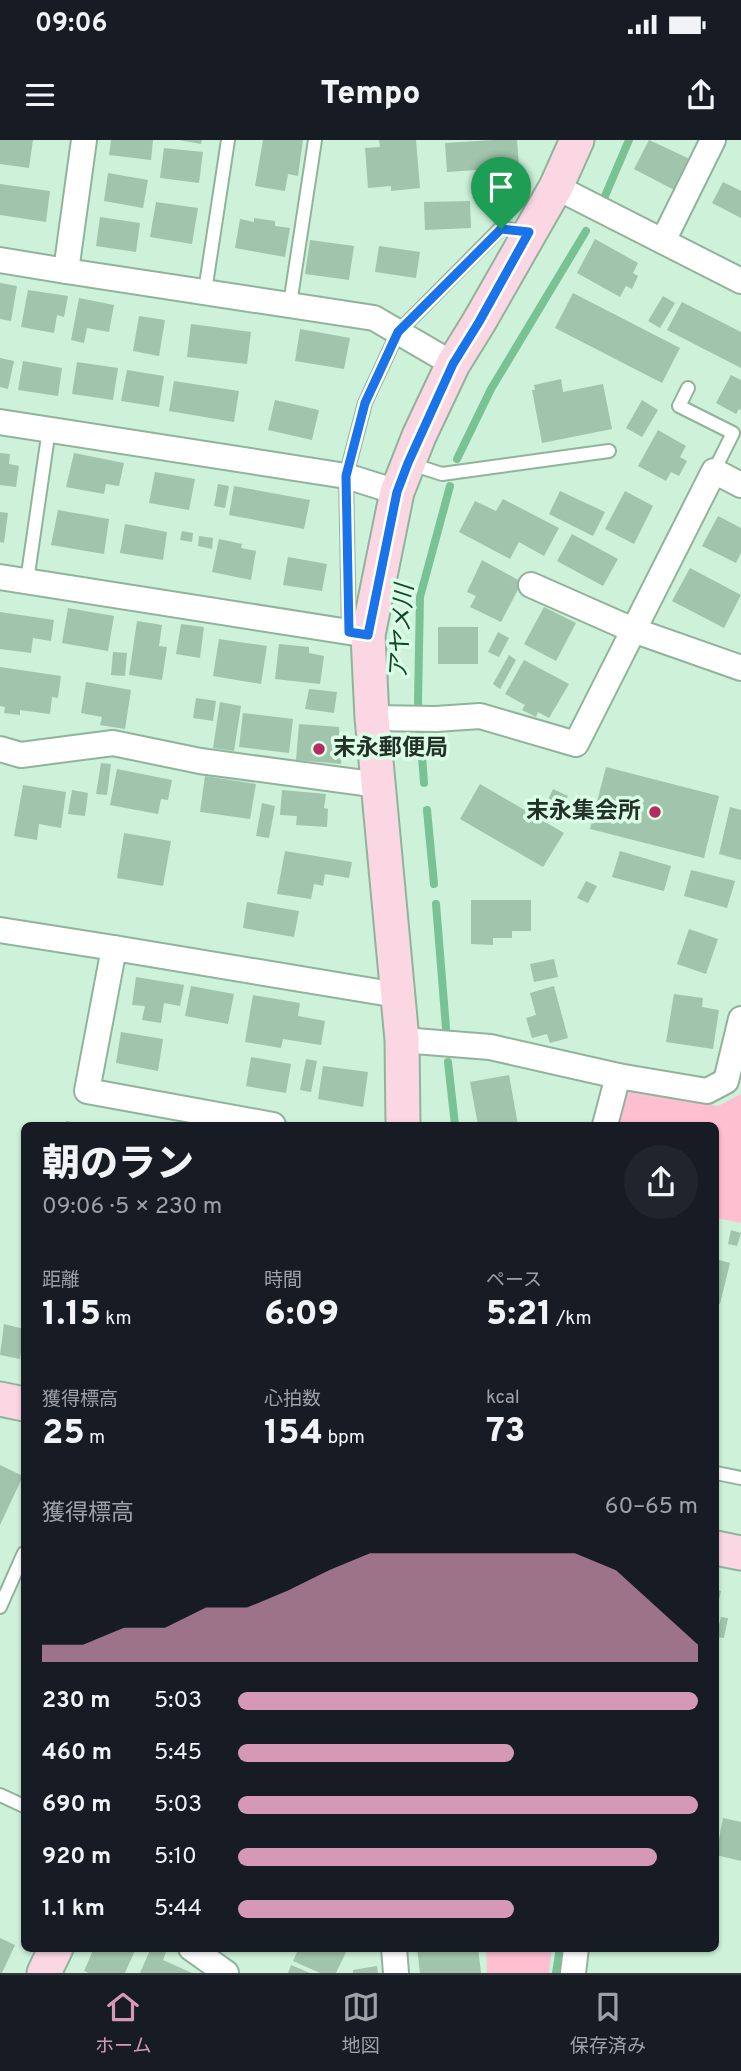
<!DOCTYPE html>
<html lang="ja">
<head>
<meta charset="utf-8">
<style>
	:root { --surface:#171b24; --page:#20242c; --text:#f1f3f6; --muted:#9ea1a6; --line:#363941; --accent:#d699b5 }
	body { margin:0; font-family:Overpass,"Noto Sans JP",sans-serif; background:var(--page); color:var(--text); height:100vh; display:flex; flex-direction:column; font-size:26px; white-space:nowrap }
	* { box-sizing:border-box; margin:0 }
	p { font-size:23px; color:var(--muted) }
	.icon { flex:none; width:38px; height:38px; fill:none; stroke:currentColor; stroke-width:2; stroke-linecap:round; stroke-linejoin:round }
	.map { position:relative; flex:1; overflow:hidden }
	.side { position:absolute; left:21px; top:982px; width:698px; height:830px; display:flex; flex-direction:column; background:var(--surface); border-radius:10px; box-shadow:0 2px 5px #0004 }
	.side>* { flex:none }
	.pin { position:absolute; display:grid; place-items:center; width:60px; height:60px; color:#fff; margin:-72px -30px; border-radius:50% 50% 50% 0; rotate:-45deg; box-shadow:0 0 7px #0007 }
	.pin .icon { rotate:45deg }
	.round { display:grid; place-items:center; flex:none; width:74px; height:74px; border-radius:37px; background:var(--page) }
	.head { display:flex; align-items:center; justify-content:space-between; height:119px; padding:0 21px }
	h1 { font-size:38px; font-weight:800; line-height:52px }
	.figures { display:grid; grid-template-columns:repeat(3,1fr); gap:10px; height:119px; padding:7px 21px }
	.figures div { display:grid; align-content:center }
	.figures b { font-size:35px; font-weight:800 }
	.figures small { font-size:19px; font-weight:400 }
	.figures p { font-size:19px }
	.chart { height:196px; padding:14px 21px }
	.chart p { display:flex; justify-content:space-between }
	.chart svg { width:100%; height:126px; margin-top:7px; fill:var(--accent); opacity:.7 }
	ul { padding:0 21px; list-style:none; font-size:23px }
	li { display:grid; grid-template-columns:112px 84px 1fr; align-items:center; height:52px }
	li i { height:18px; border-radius:9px; background:var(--accent) }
	.status { display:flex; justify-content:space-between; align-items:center; height:49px; padding:0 35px; background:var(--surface); direction:ltr }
	.status svg { height:19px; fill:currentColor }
	header { display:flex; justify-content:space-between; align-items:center; height:91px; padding:0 21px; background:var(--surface); font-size:32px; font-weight:800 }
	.tabs { display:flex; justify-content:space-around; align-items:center; height:98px; border-top:2px solid var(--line); background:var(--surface); font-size:19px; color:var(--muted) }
	.tabs a { display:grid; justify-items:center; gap:4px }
	.tabs .active { color:var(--accent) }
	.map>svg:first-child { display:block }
	.green { fill:#fec0d1 }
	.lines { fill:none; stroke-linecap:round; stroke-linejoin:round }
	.stream { stroke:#79c294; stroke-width:8 }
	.building { fill:#a1c4ac }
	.lane-casing { stroke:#91b39c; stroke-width:16 }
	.street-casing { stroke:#91b39c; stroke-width:28 }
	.secondary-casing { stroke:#91b39c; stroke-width:37 }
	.lane { stroke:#fff; stroke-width:12 }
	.street { stroke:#fff; stroke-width:24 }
	.secondary { stroke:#fad7e3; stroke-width:33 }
	.route-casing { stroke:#fff; stroke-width:14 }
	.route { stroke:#1a73e8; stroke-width:9 }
	.poi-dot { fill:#b62b65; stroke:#dafee6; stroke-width:2.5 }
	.labels { text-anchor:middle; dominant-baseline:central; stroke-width:7; stroke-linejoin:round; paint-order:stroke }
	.poi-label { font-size:23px; font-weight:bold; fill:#233128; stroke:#dafee6; text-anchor:start }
	.water-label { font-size:24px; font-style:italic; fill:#11492c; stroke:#dafee6 }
</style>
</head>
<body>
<div class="status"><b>09:06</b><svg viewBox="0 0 49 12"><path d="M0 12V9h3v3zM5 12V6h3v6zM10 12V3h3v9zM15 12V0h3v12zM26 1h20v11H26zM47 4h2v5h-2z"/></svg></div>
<header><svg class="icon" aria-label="menu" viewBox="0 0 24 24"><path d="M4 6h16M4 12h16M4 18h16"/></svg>Tempo<svg class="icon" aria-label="share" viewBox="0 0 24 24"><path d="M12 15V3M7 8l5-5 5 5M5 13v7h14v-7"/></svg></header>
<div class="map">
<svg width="741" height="1833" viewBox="0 0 741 1833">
	<rect width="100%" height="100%" fill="#cdf1d9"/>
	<!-- green -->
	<g class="green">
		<path d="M634,950L718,966L741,954V1083L716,1078V985H615L621,958Z"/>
		<path d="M486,1808H552L549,1833H487Z"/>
	</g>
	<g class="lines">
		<!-- stream -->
		<g class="stream">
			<path d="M605,56L629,0"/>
			<path d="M457,319L491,249L586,91"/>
			<path d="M424,643L418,562L420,457L450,346"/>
			<path d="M427,670L434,744"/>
			<path d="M436,764L446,888"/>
			<path d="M448,922L455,985"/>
			<path d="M556,1833L560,1808"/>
		</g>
	</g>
	<!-- building -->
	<g class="building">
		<path d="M0,0H33L29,28L0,24Z"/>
		<path d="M111,0H153L151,20L109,15Z"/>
		<path d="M179,0H202L201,4Z"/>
		<path d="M263,0H303L298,36L288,34L285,51L255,46Z"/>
		<path d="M379,0H416L420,48L391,51V46L368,48L365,8L380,7Z"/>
		<path d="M493,0H517L519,27L447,32L445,3Z"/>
		<path d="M649,0L692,20L676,51L634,29Z"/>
		<path d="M164,8L203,12L199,43L160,38Z"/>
		<path d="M108,33L148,40L143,68L104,61Z"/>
		<path d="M723,42L741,51V78L712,63Z"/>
		<path d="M0,44L50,51L46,82L0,75Z"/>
		<path d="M470,61L471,88L425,90L424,62Z"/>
		<path d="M156,62L198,68L192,104L150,97Z"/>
		<path d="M100,77L140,83L136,112L96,106Z"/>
		<path d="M254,78L275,81V86L290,88L285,117L235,108L240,79L254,82Z"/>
		<path d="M595,99L638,123L633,133L638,136L632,149L626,146L620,157L577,133Z"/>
		<path d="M310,100L354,106L349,140L305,134Z"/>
		<path d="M379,106L420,112L416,138L375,132Z"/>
		<path d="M0,143L17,146L11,181L0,179Z"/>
		<path d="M28,150L68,156L64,177L57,175L54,193L21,187Z"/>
		<path d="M573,153L680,208L662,243L555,188Z"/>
		<path d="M663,156L675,163L660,188L648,181Z"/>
		<path d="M79,158L114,165L109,192L87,188L84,203L71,200Z"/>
		<path d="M682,162L741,192V228L667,190Z"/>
		<path d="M139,176L165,180L159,216L133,211Z"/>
		<path d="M191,184L251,192L247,224L187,217Z"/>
		<path d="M300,189L350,198L344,229L295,221Z"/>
		<path d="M0,218L14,221L8,249L0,247Z"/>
		<path d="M23,221L62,228L58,256L18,250Z"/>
		<path d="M77,222L118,228L113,260L72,254Z"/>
		<path d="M127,230L164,236L159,267L121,261Z"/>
		<path d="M731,235L741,240V270L739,269L736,274L716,263Z"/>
		<path d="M561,239L563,252L603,244L612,289L542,303L532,250H535L534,245Z"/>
		<path d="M174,241L239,251L234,282L169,271Z"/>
		<path d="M275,260L319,270L312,300L268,290Z"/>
		<path d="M642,260L658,270L642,297L626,288Z"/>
		<path d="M658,290L686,306L680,317L687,321L679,336L671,332L666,341L638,326Z"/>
		<path d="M0,313L10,314L9,324L19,326L16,347L0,345Z"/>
		<path d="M74,313L124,323L119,346L106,344L104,354L66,347Z"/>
		<path d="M155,332L195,339L189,370L149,363Z"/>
		<path d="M218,344L229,346L225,368L214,366Z"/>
		<path d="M234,346L310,360L304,389L229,375Z"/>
		<path d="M560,351L605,372L593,396L549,374Z"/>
		<path d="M625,351L653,366L634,404L605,389Z"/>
		<path d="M503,359L559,388L544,416L519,402L510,419L459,392L475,361L496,371Z"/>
		<path d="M58,370L109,379L104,414L51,405Z"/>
		<path d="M0,372L8,373L4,403L0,402Z"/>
		<path d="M718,376L741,388V413L736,423L702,406Z"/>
		<path d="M125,384L167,392L163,420L120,413Z"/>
		<path d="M182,391L193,393L192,402L180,400Z"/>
		<path d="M572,394L618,419L603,446L557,421Z"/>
		<path d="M199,396L213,398L212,409L198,406Z"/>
		<path d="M219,399L242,404L241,408L256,411L251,440L212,432Z"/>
		<path d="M288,417L327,424L322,451L283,445Z"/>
		<path d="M482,420L522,442L501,482L470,467L476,456L467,452Z"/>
		<path d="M690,428L741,455L724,488L672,461Z"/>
		<path d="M544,467L576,483L556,521L524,504Z"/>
		<path d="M68,468L114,476L108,511L62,503Z"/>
		<path d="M0,472L54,480L51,501L33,498L31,513L0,509Z"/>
		<path d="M137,481L162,485L159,506L167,507L162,540L129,535Z"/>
		<path d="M181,484L204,487L200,518L176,514Z"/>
		<rect x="438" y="487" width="40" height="37"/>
		<path d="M498,492L509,498L499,517L488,512Z"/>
		<path d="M219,499L267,506L261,544L213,536Z"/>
		<path d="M279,504L309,507V513L324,516L320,544L275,539Z"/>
		<path d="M113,512L127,513L125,536L111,535Z"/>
		<path d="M509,515L516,520L500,549L493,544Z"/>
		<path d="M524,520L569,544L549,578L538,572L536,577L522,570L525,565L505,554Z"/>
		<path d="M0,527L61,536L58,558L52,557L50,574L20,570V575L4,573L5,567L0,566Z"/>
		<path d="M86,542L131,550L125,589L100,585L102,577L81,573Z"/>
		<path d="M309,549L337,552L334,573L305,569Z"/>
		<path d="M196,558L216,561L213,581L193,578Z"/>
		<path d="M220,562L241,566L234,611L213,608Z"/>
		<path d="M243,573L293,579L289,613L239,607Z"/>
		<path d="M299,584L339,587V598H343L341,624L296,620Z"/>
		<path d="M101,623L111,624L107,655L96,654Z"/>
		<path d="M606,627L719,656L704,718L590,689Z"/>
		<path d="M117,629L172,640L168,660L161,659L158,674L110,665Z"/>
		<path d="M205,636L256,644L250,679L200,672Z"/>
		<path d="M480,644L564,693L543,727L460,679Z"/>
		<path d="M23,645L66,652L61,688L39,684L37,700L14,696Z"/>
		<path d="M553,649L568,656L561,669L547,662Z"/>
		<path d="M72,650L88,653L85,676L68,674Z"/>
		<path d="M282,650L326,654L324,668L328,669L327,687L296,685L297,676L280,675Z"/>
		<path d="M262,663L275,666L269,698L256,696Z"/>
		<path d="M569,663L591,667L588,682L566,678Z"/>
		<path d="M730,667L741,670V720L719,714Z"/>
		<path d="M124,693L171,701L163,746L117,738Z"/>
		<path d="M285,711L352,722L349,738L325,734L323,746L314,744L311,759L277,754Z"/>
		<path d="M620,711L671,726L664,751L612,737Z"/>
		<path d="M691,730L735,741L727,768L684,756Z"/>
		<path d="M586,741L597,746L588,763L577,758Z"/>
		<path d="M471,760H531V791H512V798H493V805L471,804Z"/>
		<path d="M247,762L299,771L294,797L243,788Z"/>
		<path d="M689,789L718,799L706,834L677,824Z"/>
		<path d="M554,819L558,837L534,842L530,824Z"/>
		<path d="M136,837L184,845L180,866L164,863L161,883L142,880L145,866L132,865Z"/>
		<path d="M191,846L234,854L228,884L185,876Z"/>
		<path d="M554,846L568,898L550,903L547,894L532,898L526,878L536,875L530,853Z"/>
		<path d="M674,854L703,858L702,867L719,870L713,909L666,902Z"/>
		<path d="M253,855L300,863L298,876L325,881L321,905L283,899L281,908L245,902Z"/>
		<path d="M121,892L163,899L158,931L116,923Z"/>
		<path d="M251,917L291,924L286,953L246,946Z"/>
		<path d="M306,919L317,921L311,952L300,950Z"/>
		<path d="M323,926L368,932L363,967L318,959Z"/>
		<path d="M509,935L518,985H478L470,942Z"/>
		<path d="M66,981L84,984V985H65Z"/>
		<path d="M731,1090L741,1093L737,1106L728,1104Z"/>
		<path d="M716,1119L730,1123L720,1164L716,1163Z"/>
		<path d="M4,1184L24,1189L20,1219L0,1215Z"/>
		<path d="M0,1325L23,1336L0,1385Z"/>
		<path d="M716,1449L721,1451L717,1468H716Z"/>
		<path d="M721,1477L728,1478L724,1498L716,1497Z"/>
		<path d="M723,1678L741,1682V1721L716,1715Z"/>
		<path d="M0,1798L15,1805L2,1833H0Z"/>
		<path d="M94,1808H136L125,1833H89L84,1831Z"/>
		<path d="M151,1808L166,1812L163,1820L192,1833H140Z"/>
		<path d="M299,1808H348L336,1833H320L293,1821Z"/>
		<path d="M417,1808H478L481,1833H420Z"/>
		<path d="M291,1825L310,1833H288Z"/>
		<path d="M377,1826L378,1833H353V1830Z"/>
	</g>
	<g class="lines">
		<defs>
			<g id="lane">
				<path d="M205,151L228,0"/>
				<path d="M290,164L315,0"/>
				<path d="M688,248L679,266L733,293L714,331"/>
				<path d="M408,323L442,334L609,311"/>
				<path d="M27,441L49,289"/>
				<path d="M349,492L346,336L365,263L398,192L501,88L528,92"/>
				<path d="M716,1333L741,1338"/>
				<path d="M0,1467L24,1413"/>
				<path d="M0,1655L24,1666"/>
			</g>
			<g id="street">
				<path d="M556,47L741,141"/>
				<path d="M663,101L713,0"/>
				<path d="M0,120L66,131L84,0"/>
				<path d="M66,131L374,178L453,224"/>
				<path d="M0,282L346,336L397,352"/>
				<path d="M0,437L368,495"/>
				<path d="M531,445L633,490L741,528"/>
				<path d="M372,578L436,579L480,576L576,604L714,331L741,345"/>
				<path d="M0,609L21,615L113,603L200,621L379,645"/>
				<path d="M0,790L114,808"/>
				<path d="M402,900L490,907L618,936"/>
				<path d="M273,985L87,951L114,808L397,855"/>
				<path d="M605,985L618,936L707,951L726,941L741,879"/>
				<path d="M191,1808L226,1833"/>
				<path d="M394,1808L396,1833"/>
				<path d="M573,1833L576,1808"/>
			</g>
			<g id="secondary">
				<path d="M403,985L402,900L372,578L368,495L397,352L419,296L453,224L479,182L556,47L577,0"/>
				<path d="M0,1259L24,1264"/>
				<path d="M716,1408L741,1413"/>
				<path d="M44,1833L56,1808"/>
			</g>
		</defs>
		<!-- lane casing -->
		<use href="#lane" class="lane-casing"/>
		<!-- street casing -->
		<use href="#street" class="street-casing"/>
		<!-- secondary casing -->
		<use href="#secondary" class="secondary-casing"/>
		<!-- lane -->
		<use href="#lane" class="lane"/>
		<!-- street -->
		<use href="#street" class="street"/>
		<!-- secondary -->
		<use href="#secondary" class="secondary"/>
	</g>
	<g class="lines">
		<defs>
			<path id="route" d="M501,89L529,92L479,182L453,224L408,323L397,352L368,495L349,492L346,336L365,263L398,192Z"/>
		</defs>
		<!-- route casing -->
		<use href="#route" class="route-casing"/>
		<!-- route -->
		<use href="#route" class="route"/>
	</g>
	<!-- markers -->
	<g class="poi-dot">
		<circle cx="319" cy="609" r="7"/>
		<circle cx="655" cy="672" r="7"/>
	</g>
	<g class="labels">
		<!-- poi labels -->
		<g class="poi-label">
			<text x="333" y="609">末永郵便局</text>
			<text x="641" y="672" text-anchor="end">末永集会所</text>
		</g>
		<!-- water labels -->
		<g class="water-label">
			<text transform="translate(403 492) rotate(-86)">アヤメ川</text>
		</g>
	</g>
</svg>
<div class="pin" style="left:501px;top:89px;background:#1e9e55"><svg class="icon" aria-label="arrive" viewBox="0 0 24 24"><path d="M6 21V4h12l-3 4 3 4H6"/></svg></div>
<section class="side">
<div class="head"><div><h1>朝のラン</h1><p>09:06 · 5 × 230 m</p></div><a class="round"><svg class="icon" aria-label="share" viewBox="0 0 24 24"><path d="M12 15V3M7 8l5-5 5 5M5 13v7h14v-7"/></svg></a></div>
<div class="figures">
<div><p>距離</p><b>1.15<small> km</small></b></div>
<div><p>時間</p><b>6:09</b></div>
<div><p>ペース</p><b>5:21<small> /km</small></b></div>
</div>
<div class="figures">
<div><p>獲得標高</p><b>25<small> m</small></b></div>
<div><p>心拍数</p><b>154<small> bpm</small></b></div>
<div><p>kcal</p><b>73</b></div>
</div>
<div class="chart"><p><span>獲得標高</span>60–65 m</p>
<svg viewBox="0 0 160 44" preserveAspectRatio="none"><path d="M0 44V38L10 38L20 32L30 32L40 25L50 25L60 19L70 12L80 6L90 6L100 6L110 6L120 6L130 6L140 12L150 25L160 38V44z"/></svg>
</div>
<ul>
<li><b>230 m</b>5:03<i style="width:100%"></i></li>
<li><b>460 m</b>5:45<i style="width:60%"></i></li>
<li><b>690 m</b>5:03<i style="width:100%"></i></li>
<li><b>920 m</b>5:10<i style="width:91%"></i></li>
<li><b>1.1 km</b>5:44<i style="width:60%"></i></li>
</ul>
</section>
</div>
<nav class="tabs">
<a class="active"><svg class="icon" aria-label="home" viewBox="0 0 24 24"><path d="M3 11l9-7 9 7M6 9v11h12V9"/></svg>ホーム</a>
<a><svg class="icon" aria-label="map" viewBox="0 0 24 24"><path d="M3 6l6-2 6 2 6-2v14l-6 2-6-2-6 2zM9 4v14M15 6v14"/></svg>地図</a>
<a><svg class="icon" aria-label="saved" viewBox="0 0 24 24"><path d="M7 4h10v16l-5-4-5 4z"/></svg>保存済み</a>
</nav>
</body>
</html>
